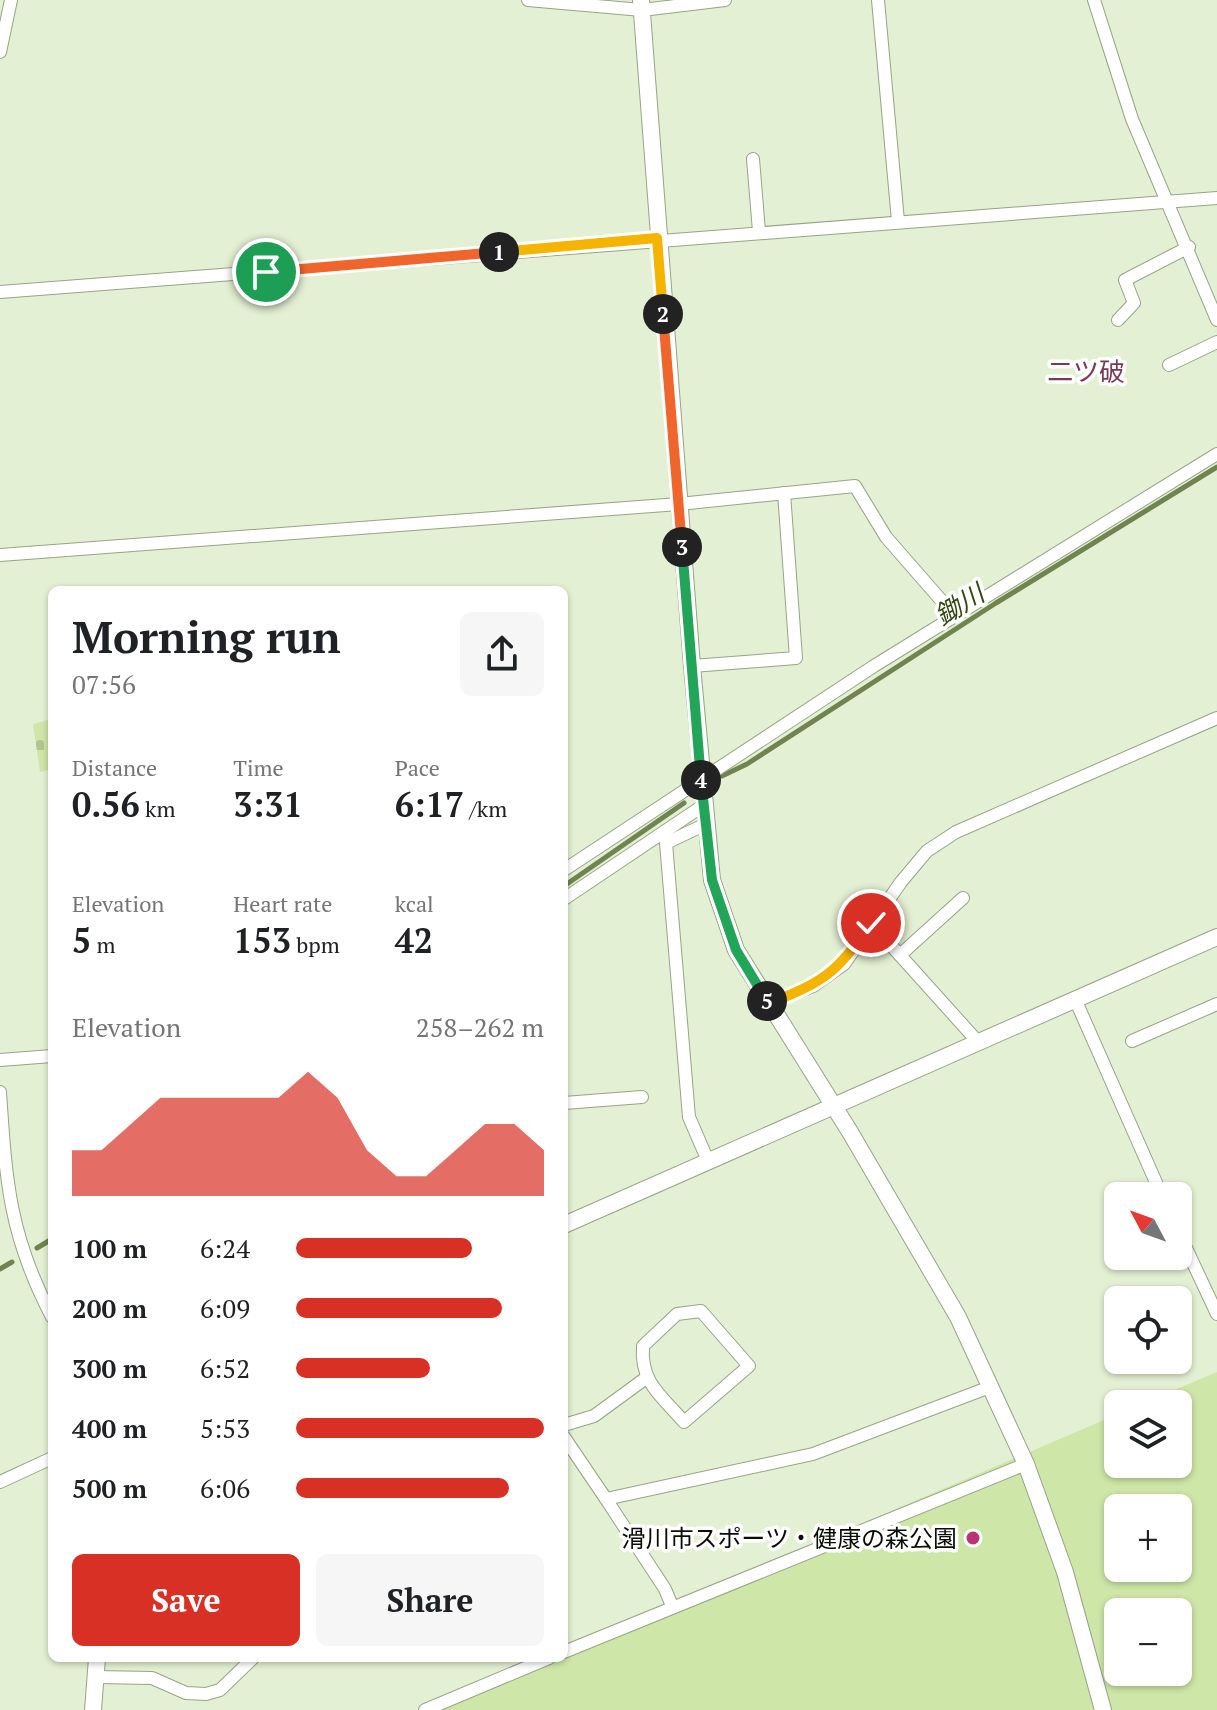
<!DOCTYPE html>
<html lang="en">
<head>
<meta charset="utf-8">
<style>
	:root { --surface:#fff; --page:#f6f6f6; --text:#202124; --muted:#757577; --accent:#d93025 }
	body { margin:0; font-family:"PT Serif","Noto Sans JP",serif; background:var(--page); color:var(--text); height:100vh; display:flex; flex-direction:column; font-size:30px; white-space:nowrap }
	* { box-sizing:border-box; margin:0 }
	p { font-size:26px; color:var(--muted) }
	.icon { flex:none; width:44px; height:44px; fill:none; stroke:currentColor; stroke-width:2; stroke-linecap:round; stroke-linejoin:round }
	.map { position:relative; flex:1; overflow:hidden }
	.drawer { position:absolute; left:48px; top:586px; width:520px; height:1076px; display:flex; flex-direction:column; background:var(--surface); border-radius:12px; box-shadow:0 2px 6px #0004 }
	.drawer>* { flex:none }
	.needle { width:52px; rotate:311deg }
	.fabs { position:absolute; left:1104px; top:1182px; display:grid; gap:16px }
	.fabs a { display:grid; place-items:center; width:88px; height:88px; border-radius:12px; background:var(--surface); box-shadow:0 2px 6px #0004; font-size:40px }
	.pin { position:absolute; display:grid; place-items:center; width:68px; height:68px; color:#fff; margin:-34px; border:4px solid #fff; border-radius:50%; box-shadow:0 2px 8px #0007 }
	.km { position:absolute; width:40px; height:40px; margin:-20px; border-radius:50%; background:#222; color:#fff; font-size:22px; line-height:40px; text-align:center }
	.round { display:grid; place-items:center; flex:none; width:84px; height:84px; border-radius:12px; background:var(--page) }
	.headline { display:flex; align-items:center; justify-content:space-between; height:136px; padding:0 24px }
	h1 { font-size:44px; font-weight:600; line-height:60px }
	.metrics { display:grid; grid-template-columns:repeat(3,1fr); gap:12px; height:136px; padding:8px 24px }
	.metrics div { display:grid; align-content:center }
	.metrics b { font-size:34px; font-weight:600 }
	.metrics small { font-size:22px; font-weight:400 }
	.metrics p { font-size:22px }
	.chart { height:224px; padding:16px 24px }
	.chart p { display:flex; justify-content:space-between }
	.chart svg { width:100%; height:144px; margin-top:8px; fill:var(--accent); opacity:.7 }
	.button { display:flex; gap:16px; margin-top:auto; padding:16px 24px }
	.button a { flex:1; height:92px; border-radius:12px; background:var(--accent); color:#fff; font-size:32px; font-weight:600; line-height:92px; text-align:center }
	.button a+a { background:var(--page); color:var(--text) }
	ul { padding:0 24px; list-style:none; font-size:26px }
	li { display:grid; grid-template-columns:128px 96px 1fr; align-items:center; height:60px }
	li i { height:20px; border-radius:10px; background:var(--accent) }
	.map>svg:first-child { display:block }
	.cemetery { fill:url(#cemetery-stones) }
	.green { fill:#cee7a8; fill-rule:evenodd }
	.lines { fill:none; stroke-linecap:round; stroke-linejoin:round }
	.stream { stroke:#708450; stroke-width:5 }
	.minor-casing { stroke:#98a387; stroke-width:14 }
	.tertiary-casing { stroke:#98a387; stroke-width:18 }
	.minor { stroke:#fff; stroke-width:12 }
	.tertiary { stroke:#fff; stroke-width:16 }
	.split-1-casing { stroke:#fff; stroke-width:16 }
	.split-2-casing { stroke:#fff; stroke-width:16 }
	.split-3-casing { stroke:#fff; stroke-width:16 }
	.split-4-casing { stroke:#fff; stroke-width:16 }
	.split-5-casing { stroke:#fff; stroke-width:16 }
	.split-6-casing { stroke:#fff; stroke-width:16 }
	.split-1 { stroke:#f0652b; stroke-width:10 }
	.split-2 { stroke:#f5b400; stroke-width:10 }
	.split-3 { stroke:#f0652b; stroke-width:10 }
	.split-4 { stroke:#22a559; stroke-width:10 }
	.split-5 { stroke:#22a559; stroke-width:10 }
	.split-6 { stroke:#f5b400; stroke-width:10 }
	.poi-dot { fill:#bb3372; stroke:#fff; stroke-width:3 }
	.labels { text-anchor:middle; dominant-baseline:central; stroke-width:7; stroke-linejoin:round; paint-order:stroke }
	.poi-label { font-size:24px; fill:#090d04; stroke:#fff; text-anchor:end }
	.neighbourhood-label { font-size:26px; fill:#7d3954; stroke:#fff }
	.water-label { font-size:26px; font-style:italic; fill:#354613; stroke:#fff }
</style>
</head>
<body>
<div class="map">
<svg width="1217" height="1710" viewBox="0 0 1217 1710">
	<defs>
		<pattern id="cemetery-stones" width="16" height="16" patternUnits="userSpaceOnUse" patternTransform="scale(2)"><rect width="16" height="16" fill="#cee7a8"/><path d="M2 7V4a2 2 0 0 1 4 0v3zM10 15v-3a2 2 0 0 1 4 0v3z" fill="#b0c58f"/></pattern>
	</defs>
	<rect width="100%" height="100%" fill="#e4f0d3"/>
	<!-- cemetery -->
	<path class="cemetery" d="M52,719V769L40,772L33,724Z"/>
	<!-- green -->
	<path class="green" d="M1217,1372V1710H425L547,1658H564V1651L1118,1414V1464H1178V1404H1141ZM1118,1508H1178V1568H1118ZM1118,1612H1178V1672H1118Z"/>
	<g class="lines">
		<!-- stream -->
		<g class="stream">
			<path d="M722,776L747,764L996,603L1217,467"/>
			<path d="M564,886L684,803"/>
			<path d="M37,1248L52,1239"/>
			<path d="M0,1269L12,1262"/>
		</g>
		<defs>
			<g id="minor">
				<path d="M528,0L642,10L725,0"/>
				<path d="M878,0L898,221"/>
				<path d="M1094,0L1132,119L1217,320"/>
				<path d="M0,52L11,0"/>
				<path d="M753,159L759,231"/>
				<path d="M0,292L1217,198"/>
				<path d="M1118,320L1134,303L1125,280L1189,247"/>
				<path d="M1169,365L1217,342"/>
				<path d="M0,555L679,504L855,486L886,537L954,615"/>
				<path d="M692,666L796,658L784,493"/>
				<path d="M706,824L666,843L689,1117L708,1161"/>
				<path d="M564,870L874,666L1217,454"/>
				<path d="M564,899L704,805"/>
				<path d="M871,923L978,1042"/>
				<path d="M900,955L963,898"/>
				<path d="M1075,999L1162,1196"/>
				<path d="M768,1004L813,986L844,964L901,882L927,851L956,832L1217,718"/>
				<path d="M1132,1041L1217,1004"/>
				<path d="M0,1060L52,1056"/>
				<path d="M0,1092C6,1181 9,1235 52,1317"/>
				<path d="M564,1103L642,1097"/>
				<path d="M1178,1231L1217,1314"/>
				<path d="M701,1311L749,1366L684,1422C662,1396 640,1383 643,1346L677,1314Z"/>
				<path d="M564,1425L594,1416L646,1378"/>
				<path d="M564,1437L606,1499"/>
				<path d="M0,1482L52,1458"/>
				<path d="M672,1606L665,1589L606,1499L813,1454L990,1387"/>
				<path d="M564,1652L1026,1464"/>
				<path d="M96,1677L152,1678L186,1693L206,1694L220,1690L253,1658"/>
				<path d="M425,1710L549,1658"/>
			</g>
			<g id="tertiary">
				<path d="M641,0L692,666L712,880L736,950L850,1132L958,1317L1026,1464L1065,1572L1103,1710"/>
				<path d="M564,1225L1217,937"/>
				<path d="M93,1710L97,1658"/>
			</g>
		</defs>
		<!-- minor casing -->
		<use href="#minor" class="minor-casing"/>
		<!-- tertiary casing -->
		<use href="#tertiary" class="tertiary-casing"/>
		<!-- minor -->
		<use href="#minor" class="minor"/>
		<!-- tertiary -->
		<use href="#tertiary" class="tertiary"/>
	</g>
	<g class="lines">
		<defs>
			<path id="split-1" d="M266,272L499,252"/>
			<path id="split-2" d="M499,252L657,238L663,314"/>
			<path id="split-3" d="M663,314L682,547"/>
			<path id="split-4" d="M682,547L701,780"/>
			<path id="split-5" d="M701,780L712,880L736,950L767,1001"/>
			<path id="split-6" d="M767,1001L768,1004C823,982 838,973 871,923"/>
		</defs>
		<!-- split-1 casing -->
		<use href="#split-1" class="split-1-casing"/>
		<!-- split-2 casing -->
		<use href="#split-2" class="split-2-casing"/>
		<!-- split-3 casing -->
		<use href="#split-3" class="split-3-casing"/>
		<!-- split-4 casing -->
		<use href="#split-4" class="split-4-casing"/>
		<!-- split-5 casing -->
		<use href="#split-5" class="split-5-casing"/>
		<!-- split-6 casing -->
		<use href="#split-6" class="split-6-casing"/>
		<!-- split-1 -->
		<use href="#split-1" class="split-1"/>
		<!-- split-2 -->
		<use href="#split-2" class="split-2"/>
		<!-- split-3 -->
		<use href="#split-3" class="split-3"/>
		<!-- split-4 -->
		<use href="#split-4" class="split-4"/>
		<!-- split-5 -->
		<use href="#split-5" class="split-5"/>
		<!-- split-6 -->
		<use href="#split-6" class="split-6"/>
	</g>
	<!-- markers -->
	<circle class="poi-dot" cx="973" cy="1538" r="8"/>
	<g class="labels">
		<!-- poi labels -->
		<g class="poi-label">
			<text x="957" y="1538">滑川市スポーツ・健康の森公園</text>
		</g>
		<!-- neighbourhood labels -->
		<g class="neighbourhood-label">
			<text x="1086" y="371">二ツ破</text>
		</g>
		<!-- water labels -->
		<g class="water-label">
			<text transform="translate(959 604) rotate(-32)">鋤川</text>
		</g>
	</g>
</svg>
<div class="fabs">
<a><svg class="needle" viewBox="-14 -14 28 28"><path d="M0-13l5 13h-10z" fill="#e53935"/><path d="M0 13l5-13h-10z" fill="#757577"/></svg></a>
<a><svg class="icon" aria-label="locate" viewBox="0 0 24 24"><circle cx="12" cy="12" r="6"/><path d="M12 2v4M12 18v4M2 12h4M18 12h4"/></svg></a>
<a><svg class="icon" aria-label="layers" viewBox="0 0 24 24"><path d="M12 4l9 5-9 5-9-5zM3 14l9 5 9-5"/></svg></a>
<a>+</a>
<a>−</a>
</div>
<div class="pin" style="left:266px;top:272px;background:#1e9e55"><svg class="icon" aria-label="arrive" viewBox="0 0 24 24"><path d="M6 21V4h12l-3 4 3 4H6"/></svg></div>
<div class="pin" style="left:871px;top:923px;background:#d93025"><svg class="icon" aria-label="check" viewBox="0 0 24 24"><path d="M5 12l5 5 9-10"/></svg></div>
<b class="km" style="left:499px;top:252px">1</b>
<b class="km" style="left:663px;top:314px">2</b>
<b class="km" style="left:682px;top:547px">3</b>
<b class="km" style="left:701px;top:780px">4</b>
<b class="km" style="left:767px;top:1001px">5</b>
<section class="drawer">
<div class="headline"><div><h1>Morning run</h1><p>07:56</p></div><a class="round"><svg class="icon" aria-label="share" viewBox="0 0 24 24"><path d="M12 15V3M7 8l5-5 5 5M5 13v7h14v-7"/></svg></a></div>
<div class="metrics">
<div><p>Distance</p><b>0.56<small> km</small></b></div>
<div><p>Time</p><b>3:31</b></div>
<div><p>Pace</p><b>6:17<small> /km</small></b></div>
</div>
<div class="metrics">
<div><p>Elevation</p><b>5<small> m</small></b></div>
<div><p>Heart rate</p><b>153<small> bpm</small></b></div>
<div><p>kcal</p><b>42</b></div>
</div>
<div class="chart"><p><span>Elevation</span>258–262 m</p>
<svg viewBox="0 0 160 44" preserveAspectRatio="none"><path d="M0 44V30L10 30L20 22L30 14L40 14L50 14L60 14L70 14L80 6L90 14L100 30L110 38L120 38L130 30L140 22L150 22L160 30V44z"/></svg>
</div>
<ul>
<li><b>100 m</b>6:24<i style="width:71%"></i></li>
<li><b>200 m</b>6:09<i style="width:83%"></i></li>
<li><b>300 m</b>6:52<i style="width:54%"></i></li>
<li><b>400 m</b>5:53<i style="width:100%"></i></li>
<li><b>500 m</b>6:06<i style="width:86%"></i></li>
</ul>
<div class="button"><a>Save</a><a>Share</a></div>
</section>
</div>
</body>
</html>
